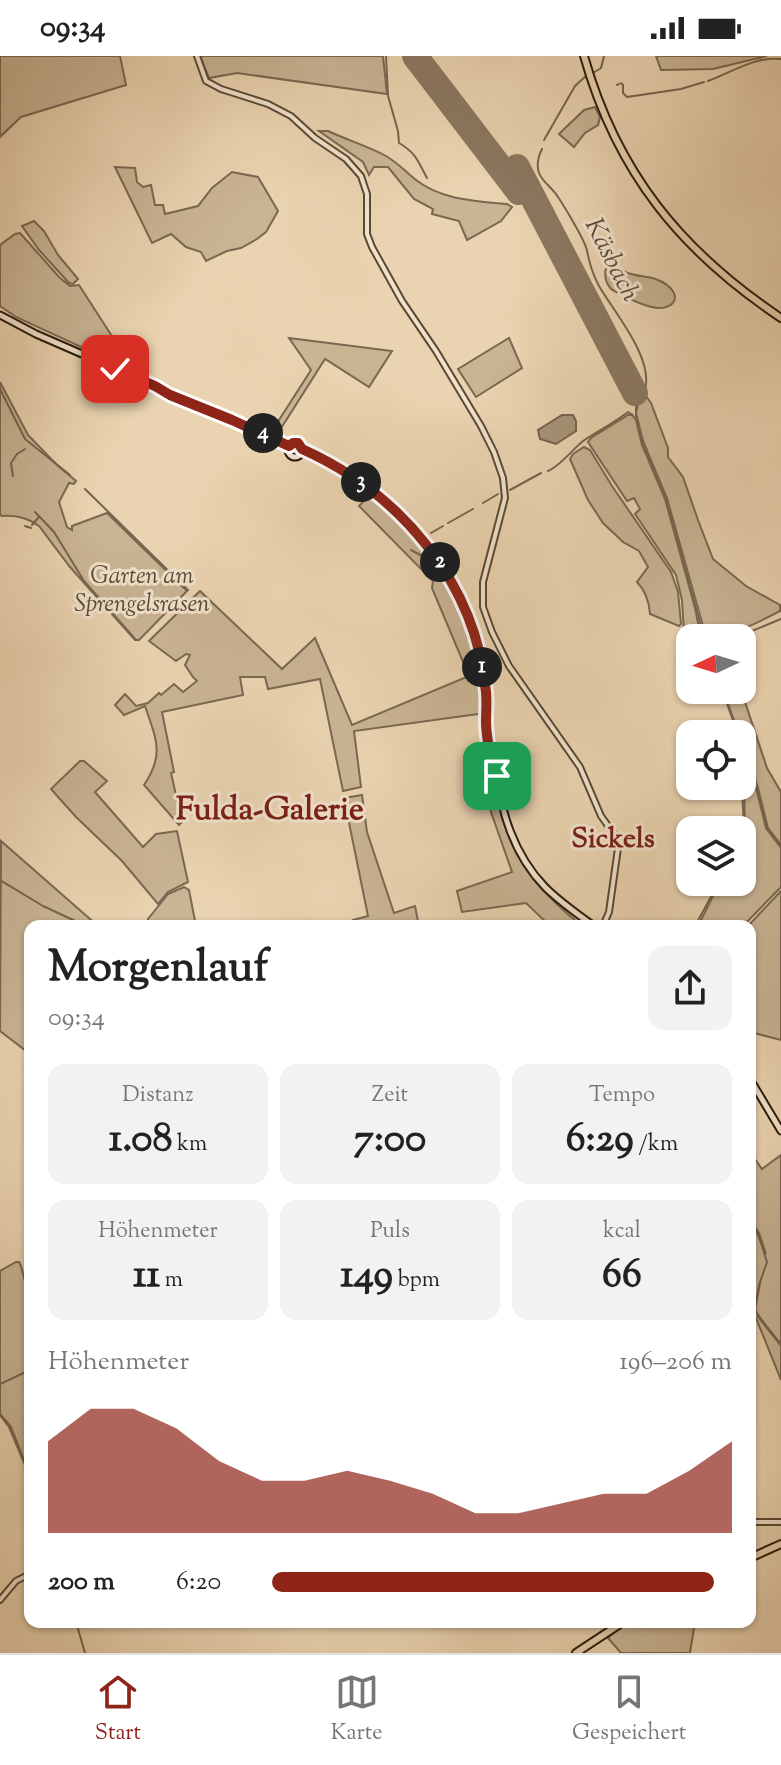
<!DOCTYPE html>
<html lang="de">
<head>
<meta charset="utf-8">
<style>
	:root { --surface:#fff; --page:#f2f2f2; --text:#222; --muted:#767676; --line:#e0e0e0; --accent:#8f2418 }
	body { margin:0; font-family:"Sorts Mill Goudy",serif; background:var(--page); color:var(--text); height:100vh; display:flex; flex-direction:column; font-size:30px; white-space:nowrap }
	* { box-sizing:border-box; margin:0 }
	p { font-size:26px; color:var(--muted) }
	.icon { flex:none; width:44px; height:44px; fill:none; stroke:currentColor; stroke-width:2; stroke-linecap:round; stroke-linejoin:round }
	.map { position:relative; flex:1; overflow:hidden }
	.details { position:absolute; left:24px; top:864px; width:732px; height:708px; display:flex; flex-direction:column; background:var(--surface); border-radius:16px; box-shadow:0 2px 6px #0004 }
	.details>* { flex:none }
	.needle { width:52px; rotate:266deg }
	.fabs { position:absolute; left:676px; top:568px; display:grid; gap:16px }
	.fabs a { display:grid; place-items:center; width:80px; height:80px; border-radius:16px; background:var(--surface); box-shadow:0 2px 6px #0004; font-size:40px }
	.pin { position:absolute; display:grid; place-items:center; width:68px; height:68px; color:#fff; margin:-34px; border-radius:16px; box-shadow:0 4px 12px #0006 }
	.km { position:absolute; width:40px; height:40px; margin:-20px; border-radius:50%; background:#222; color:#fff; font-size:22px; line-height:40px; text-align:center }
	.round { display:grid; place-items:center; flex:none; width:84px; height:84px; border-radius:16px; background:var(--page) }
	.summary { display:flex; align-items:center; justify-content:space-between; height:136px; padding:0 24px }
	h1 { font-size:44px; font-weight:700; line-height:60px }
	.metrics { display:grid; grid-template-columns:repeat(3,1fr); gap:12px; height:136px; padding:8px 24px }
	.metrics div { display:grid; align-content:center; border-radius:16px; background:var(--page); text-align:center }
	.metrics b { font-size:40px; font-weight:700 }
	.metrics small { font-size:22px; font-weight:400 }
	.metrics p { font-size:22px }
	.chart { height:224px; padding:16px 24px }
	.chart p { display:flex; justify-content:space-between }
	.chart svg { width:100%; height:144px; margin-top:8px; fill:var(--accent); opacity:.7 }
	ul { padding:0 24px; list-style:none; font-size:26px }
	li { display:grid; grid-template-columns:128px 96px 1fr; align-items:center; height:60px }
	li i { height:20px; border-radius:10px; background:var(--accent) }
	.status { display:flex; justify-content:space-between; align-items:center; height:56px; padding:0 40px; background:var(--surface); direction:ltr }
	.status svg { height:22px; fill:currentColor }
	.menu { display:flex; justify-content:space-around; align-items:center; height:112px; border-top:2px solid var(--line); background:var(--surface); font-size:22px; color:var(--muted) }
	.menu a { display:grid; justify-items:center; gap:4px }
	.menu .on { color:var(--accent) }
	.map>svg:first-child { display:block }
	.green { fill:#c9b494; stroke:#796851; stroke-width:2 }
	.water { fill:#a89479; stroke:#75644e; stroke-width:2 }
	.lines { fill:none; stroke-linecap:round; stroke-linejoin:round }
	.stream { stroke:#75644e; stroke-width:2 }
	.runway { stroke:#8a775f; stroke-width:26 }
	.tertiary-casing { stroke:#594936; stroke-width:8 }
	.secondary-casing { stroke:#291b0e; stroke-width:9 }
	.primary-casing { stroke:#291b0e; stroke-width:10 }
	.tertiary { stroke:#f1e2cc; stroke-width:4 }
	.secondary { stroke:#f1e2cc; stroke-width:5 }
	.primary { stroke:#ead3b0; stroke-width:6 }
	.route-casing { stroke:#fff; stroke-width:16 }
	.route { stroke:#8f2418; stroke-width:10 }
	.labels { text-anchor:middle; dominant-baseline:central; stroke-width:6; stroke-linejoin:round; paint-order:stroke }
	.park-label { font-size:24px; font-style:italic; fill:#594936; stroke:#f1e2cc }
	.water-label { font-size:26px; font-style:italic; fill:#5c4b39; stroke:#f1e2cc }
	.quarter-label { font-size:28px; font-weight:bold; fill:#7a1f14; stroke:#f1e2cc }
	.district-label { font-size:32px; font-weight:bold; fill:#7a1f14; stroke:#f1e2cc }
</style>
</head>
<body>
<div class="status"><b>09:34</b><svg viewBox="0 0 49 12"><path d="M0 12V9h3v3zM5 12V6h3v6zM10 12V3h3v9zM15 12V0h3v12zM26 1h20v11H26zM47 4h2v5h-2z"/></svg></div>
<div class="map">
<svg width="781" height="1597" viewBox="0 0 781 1597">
	<rect width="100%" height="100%" fill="#ead3b0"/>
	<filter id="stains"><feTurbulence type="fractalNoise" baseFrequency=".0025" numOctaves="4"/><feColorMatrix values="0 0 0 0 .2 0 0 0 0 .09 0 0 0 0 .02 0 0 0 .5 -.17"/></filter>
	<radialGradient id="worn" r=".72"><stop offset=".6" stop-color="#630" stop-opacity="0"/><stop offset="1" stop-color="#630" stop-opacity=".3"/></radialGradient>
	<!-- green -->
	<g class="green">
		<path d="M0,0H120L126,29L21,61L0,81Z"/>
		<path d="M200,0H383L387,38L237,17L209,22Z"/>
		<path d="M656,0H767L713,13L661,14Z"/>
		<path d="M595,51L600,61L598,69L585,77L574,91L559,78L584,54Z"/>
		<path d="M319,75H328C347,84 368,90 386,100C398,107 406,116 416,124C442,144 475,145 507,148L512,151L501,165L467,184L459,165L432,158L433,153L414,143L388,111H374L369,119L363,106Z"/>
		<path d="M115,111L135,112L137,126L143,131L151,129L155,149H163L165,158L198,150L212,132L232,116L258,121L278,155L266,176L257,183L241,192L227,195L206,205L201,196L186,191L171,178L152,187Z"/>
		<path d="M34,165L44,175L58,199L78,223L73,228L69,227L39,194L22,170Z"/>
		<path d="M20,177L60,222L70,230L79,229L135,316L16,261L0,250V189L15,178Z"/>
		<path d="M610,205C615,209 620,214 625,216C639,222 655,219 667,229C685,243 669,256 652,251C638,248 624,240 611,233C604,225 603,213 610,205Z"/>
		<path d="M289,282L392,295L369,331L325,303L278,377L272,375L311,314Z"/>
		<path d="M509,282L522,312L476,341L458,313Z"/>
		<path d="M0,326L28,379L57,409L76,425L74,428L69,427L59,446L67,471L72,474V470L107,457L187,535L139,584H135L70,511L39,470C28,462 16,459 2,460L0,459Z"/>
		<path d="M645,339L651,347L662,376L668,392V401L683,421L698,464L713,503L746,530L780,549V555C757,567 731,582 705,577L667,442L643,385L636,357L638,348Z"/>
		<path d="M628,359H632L636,364L642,389L665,443L695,552L699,572L697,578L691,579L684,576L682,544L676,519L635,458L640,453L634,442L627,445L588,386L591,382Z"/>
		<path d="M584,391L590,394L612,430L671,516L678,536L681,568L679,570L650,558C649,545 646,535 637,526L648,511L639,495L623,486L603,467L588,444L570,403L573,398Z"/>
		<path d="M372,436L420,482L449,524L470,580L481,618L484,642L482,659L478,658L354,675L361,731L343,735L320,623L268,633L265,621H240L243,639L162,656L174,716L171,717L182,766L179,769L144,729C165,698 156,683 145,650L124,659L115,649L125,638L136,650L148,647L159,637L161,639L174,628L183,636L197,625L193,621L185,609L190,599L186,598L176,605L149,585L200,535L282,613L315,582L352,669L469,620L432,532L433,525L359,450Z"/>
		<path d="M723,634H741L767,712L781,736V789L768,772L758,732L742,685V678H739Z"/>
		<path d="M742,692L756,732L766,772L781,792V831L743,870H698L720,826H742V783L745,769L744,731L736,732V730H742Z"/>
		<path d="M80,705H84L107,725L95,736L143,791L156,778L177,775L188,826L168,836L158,848L122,805L76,761L51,733Z"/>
		<path d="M487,716L493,719C497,735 499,751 504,767C519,813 546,841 582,870H550L526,847L462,856L457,835L512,816L491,756L486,717Z"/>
		<path d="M362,739L367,776L394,857L415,850L419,870H355L353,864L368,860L344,742Z"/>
		<path d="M1,785L98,870H30V998L0,975Z"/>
		<path d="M184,831L189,834L196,870H115L139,865L148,866V863L168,838Z"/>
		<path d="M781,835V984L750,976V870H748Z"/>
		<path d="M750,1096L762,1113L781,1099V1288L759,1262L781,1290V1324L756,1262L758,1260L755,1252L760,1227L754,1254L750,1248V1166L757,1177L766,1198L759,1177L750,1164Z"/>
		<path d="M16,1206H19L21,1210L30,1245V1421L9,1371L0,1359V1215Z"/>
		<path d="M629,1566H695L690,1597H621L608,1582L614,1576Z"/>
	</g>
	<!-- water -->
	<path class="water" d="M562,359H573L576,365V375L556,388L540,383L538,374Z"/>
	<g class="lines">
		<!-- stream -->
		<g class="stream">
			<path d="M386,0L388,40L398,75L399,87C415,96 418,105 427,122"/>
			<path d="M593,17L601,12L604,0"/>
			<path d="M708,25C732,16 756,0 781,3"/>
			<path d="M621,27L623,29V37L627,41L681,33L704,26"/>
			<path d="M617,29L619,28"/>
			<path d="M544,84L575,30L587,19"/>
			<path d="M542,93C538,101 536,108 539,117C543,127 553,132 558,141C564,150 586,186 587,195C590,208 592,217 599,230C614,256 654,302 645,334"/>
			<path d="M0,333L25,383L70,419"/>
			<path d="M644,338L636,350V360L643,389L666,443L704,581"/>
			<path d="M548,415C560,410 572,394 583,385C598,375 614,367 628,356L633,359"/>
			<path d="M13,420L11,407L17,398L25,393"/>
			<path d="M85,433L188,534"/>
			<path d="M510,434L541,417"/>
			<path d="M483,447L498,438"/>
			<path d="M35,456L54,476L84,525L136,584"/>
			<path d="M448,467L473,453"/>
			<path d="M32,469L39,461"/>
			<path d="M25,470L31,472"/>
			<path d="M431,477L443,470"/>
			<path d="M411,494L424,501L437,520"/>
			<path d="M735,582L781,563"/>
			<path d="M722,634L738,678"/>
			<path d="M742,688L755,726"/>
			<path d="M743,730L751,713"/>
			<path d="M757,732L767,772L781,790"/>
			<path d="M742,780L744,769L742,734"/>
			<path d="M0,824L43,850L86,870"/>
			<path d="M695,870L719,826"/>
			<path d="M750,1165L758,1177L767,1206L759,1229L755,1255L781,1289"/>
			<path d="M0,1328L30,1314"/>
			<path d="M0,1358L11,1371L30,1419"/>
			<path d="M76,1566L85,1597"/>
		</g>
		<!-- runway -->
		<g class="runway">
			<path d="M415,0L519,136"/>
			<path d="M517,111L635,337"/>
		</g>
		<defs>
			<g id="tertiary">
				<path d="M197,0L206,25L221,33L268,48L291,60L315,82L346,103L361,120L367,138V178L372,191L402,245L436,295L481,370L494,396L503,422L505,442L483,526V551L492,576L509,610L580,711L601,760L619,785L609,856L603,870"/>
				<path d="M750,1466H781"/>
				<path d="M0,1544L16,1525L30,1518"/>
			</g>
			<g id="secondary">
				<path d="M0,259L36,278L144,325L170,339L281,385L289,390"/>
				<circle cx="295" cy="394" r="7"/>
				<path d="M302,393C403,438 467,518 485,628C488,642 485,656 486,670C487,680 489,690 491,700"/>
				<circle cx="495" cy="706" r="7"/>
				<path d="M499,711C497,753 516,801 545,831C560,846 577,858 594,870"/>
				<path d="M750,1023L781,1075"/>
			</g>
			<g id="primary">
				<path d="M584,0C617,117 681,195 781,262"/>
				<path d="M750,1502L781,1488"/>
				<path d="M576,1597L623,1566"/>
			</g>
		</defs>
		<!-- tertiary casing -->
		<use href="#tertiary" class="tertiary-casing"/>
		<!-- secondary casing -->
		<use href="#secondary" class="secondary-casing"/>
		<!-- primary casing -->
		<use href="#primary" class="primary-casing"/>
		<!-- tertiary -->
		<use href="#tertiary" class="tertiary"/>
		<!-- secondary -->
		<use href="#secondary" class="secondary"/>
		<!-- primary -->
		<use href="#primary" class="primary"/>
	</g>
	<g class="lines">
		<defs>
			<path id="route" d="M115,313L155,330L170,339L232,364L289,390L293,387H298L302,393C400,437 476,526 486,636C487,646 486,656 486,666C486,682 491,693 488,708L497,720"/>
		</defs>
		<!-- route casing -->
		<use href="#route" class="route-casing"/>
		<!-- route -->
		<use href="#route" class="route"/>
	</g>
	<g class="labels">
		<!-- park labels -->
		<g class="park-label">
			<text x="142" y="521">Garten am<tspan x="142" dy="28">Sprengelsrasen</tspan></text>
		</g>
		<!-- water labels -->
		<g class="water-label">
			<text transform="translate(611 204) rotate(63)">Käsbach</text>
		</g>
		<!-- quarter labels -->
		<g class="quarter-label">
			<text x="613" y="784">Sickels</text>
		</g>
		<!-- district labels -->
		<g class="district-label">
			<text x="270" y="755">Fulda-Galerie</text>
		</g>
	</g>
	<rect width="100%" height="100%" filter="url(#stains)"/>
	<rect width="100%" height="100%" fill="url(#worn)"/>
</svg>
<div class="fabs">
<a><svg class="needle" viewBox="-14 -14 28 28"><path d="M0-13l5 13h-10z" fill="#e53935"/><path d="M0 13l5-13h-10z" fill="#767676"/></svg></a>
<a><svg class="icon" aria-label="locate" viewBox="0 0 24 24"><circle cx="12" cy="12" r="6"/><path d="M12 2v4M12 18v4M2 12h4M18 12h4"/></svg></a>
<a><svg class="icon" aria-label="layers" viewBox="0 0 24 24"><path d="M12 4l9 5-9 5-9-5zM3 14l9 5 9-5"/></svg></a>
</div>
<div class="pin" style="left:497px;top:720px;background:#1e9e55"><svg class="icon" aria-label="arrive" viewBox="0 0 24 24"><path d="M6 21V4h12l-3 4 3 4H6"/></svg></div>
<div class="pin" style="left:115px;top:313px;background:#d93025"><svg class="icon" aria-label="check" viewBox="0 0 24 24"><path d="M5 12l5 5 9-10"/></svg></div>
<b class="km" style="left:482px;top:611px">1</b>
<b class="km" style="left:440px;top:506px">2</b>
<b class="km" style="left:361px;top:426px">3</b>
<b class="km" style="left:263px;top:377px">4</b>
<section class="details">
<div class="summary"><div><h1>Morgenlauf</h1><p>09:34</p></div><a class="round"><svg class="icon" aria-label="share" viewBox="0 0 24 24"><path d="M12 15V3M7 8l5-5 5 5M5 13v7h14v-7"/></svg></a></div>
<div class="metrics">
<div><p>Distanz</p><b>1.08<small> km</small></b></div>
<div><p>Zeit</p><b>7:00</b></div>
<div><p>Tempo</p><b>6:29<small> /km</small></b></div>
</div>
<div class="metrics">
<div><p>Höhenmeter</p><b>11<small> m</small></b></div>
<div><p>Puls</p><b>149<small> bpm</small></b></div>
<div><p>kcal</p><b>66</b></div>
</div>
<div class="chart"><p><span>Höhenmeter</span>196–206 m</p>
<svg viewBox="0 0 160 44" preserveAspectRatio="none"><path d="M0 44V16L10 6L20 6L30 12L40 22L50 28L60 28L70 25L80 28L90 32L100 38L110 38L120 35L130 32L140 32L150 25L160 16V44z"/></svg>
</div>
<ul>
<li><b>200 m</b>6:20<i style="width:96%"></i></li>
</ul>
</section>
</div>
<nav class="menu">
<a class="on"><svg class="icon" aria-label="home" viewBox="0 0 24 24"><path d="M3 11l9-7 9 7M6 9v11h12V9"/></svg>Start</a>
<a><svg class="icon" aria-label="map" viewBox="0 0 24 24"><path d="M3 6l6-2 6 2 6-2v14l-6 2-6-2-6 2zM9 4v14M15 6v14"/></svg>Karte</a>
<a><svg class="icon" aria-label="saved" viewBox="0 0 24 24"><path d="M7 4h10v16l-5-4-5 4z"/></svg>Gespeichert</a>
</nav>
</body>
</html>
